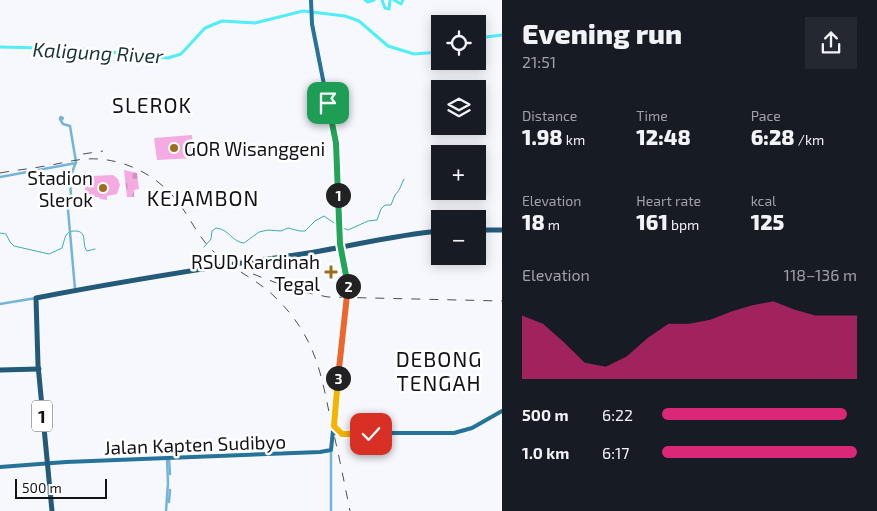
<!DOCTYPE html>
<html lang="en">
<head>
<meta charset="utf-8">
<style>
	:root { --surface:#171b24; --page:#242831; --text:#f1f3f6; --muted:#9ea1a6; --accent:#db2777 }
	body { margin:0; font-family:"Exo 2",sans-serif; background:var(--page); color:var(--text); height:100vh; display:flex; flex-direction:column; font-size:19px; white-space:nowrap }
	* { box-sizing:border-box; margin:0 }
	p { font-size:16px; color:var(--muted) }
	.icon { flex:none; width:28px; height:28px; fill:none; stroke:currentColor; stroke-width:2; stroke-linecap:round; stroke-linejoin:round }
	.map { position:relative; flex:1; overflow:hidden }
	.details { display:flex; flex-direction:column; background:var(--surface); width:375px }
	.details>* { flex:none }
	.controls { position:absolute; left:431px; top:15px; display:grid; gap:10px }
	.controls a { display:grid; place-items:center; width:55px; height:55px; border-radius:0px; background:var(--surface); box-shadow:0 2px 12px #0003; font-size:25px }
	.scale { position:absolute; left:15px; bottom:12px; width:92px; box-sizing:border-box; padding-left:5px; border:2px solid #121316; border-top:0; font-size:14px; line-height:18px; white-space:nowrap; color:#121316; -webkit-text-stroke:4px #fff; paint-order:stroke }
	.pin { position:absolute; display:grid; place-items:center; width:42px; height:42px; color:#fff; margin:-21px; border-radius:10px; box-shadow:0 2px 8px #0006 }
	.km { position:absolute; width:25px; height:25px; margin:-12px; border-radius:50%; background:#222; color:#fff; font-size:14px; line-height:25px; text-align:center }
	.round { display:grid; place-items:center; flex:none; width:52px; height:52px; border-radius:0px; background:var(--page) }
	.headline { display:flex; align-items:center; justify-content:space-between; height:85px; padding:0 20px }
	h1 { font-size:28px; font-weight:800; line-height:38px }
	.figures { display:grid; grid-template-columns:repeat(3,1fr); gap:8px; height:85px; padding:5px 20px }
	.figures div { display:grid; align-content:center }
	.figures b { font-size:21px; font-weight:800 }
	.figures small { font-size:14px; font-weight:400 }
	.figures p { font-size:14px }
	.chart { height:140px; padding:10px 20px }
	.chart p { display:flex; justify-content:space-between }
	.chart svg { width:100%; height:90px; margin-top:5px; fill:var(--accent); opacity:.7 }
	ul { padding:0 20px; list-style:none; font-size:16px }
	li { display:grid; grid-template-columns:80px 60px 1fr; align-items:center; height:38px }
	li i { height:12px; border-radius:6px; background:var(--accent) }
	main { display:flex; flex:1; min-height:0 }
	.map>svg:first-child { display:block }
	.cemetery { fill:url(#cemetery-stones) }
	.green { fill:#f4abe2 }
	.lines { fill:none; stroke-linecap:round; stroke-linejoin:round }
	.stream { stroke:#3eacb5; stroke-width:1 }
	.river { stroke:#51edf9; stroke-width:3 }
	.minor { stroke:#74b4d9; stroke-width:2.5 }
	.major { stroke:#26739a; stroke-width:4 }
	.highway { stroke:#235a78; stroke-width:5 }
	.rail { stroke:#4e4f53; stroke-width:1; stroke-dasharray:9 9; stroke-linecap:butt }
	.split-1-casing { stroke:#fff; stroke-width:10 }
	.split-2-casing { stroke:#fff; stroke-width:10 }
	.split-3-casing { stroke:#fff; stroke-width:10 }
	.split-4-casing { stroke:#fff; stroke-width:10 }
	.split-1 { stroke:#22a559; stroke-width:6 }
	.split-2 { stroke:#22a559; stroke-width:6 }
	.split-3 { stroke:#f0652b; stroke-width:6 }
	.split-4 { stroke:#f5b400; stroke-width:6 }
	.poi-dot { fill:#9c6d1f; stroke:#fff; stroke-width:2 }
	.labels { text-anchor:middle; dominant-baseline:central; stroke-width:5; stroke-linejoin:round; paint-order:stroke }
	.shield { fill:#fff; stroke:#595a5c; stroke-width:1 }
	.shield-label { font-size:18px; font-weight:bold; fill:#121316 }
	.poi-label { font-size:19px; fill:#121316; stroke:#fff; text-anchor:end }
	.street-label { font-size:19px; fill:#121316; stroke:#fff }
	.water-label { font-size:20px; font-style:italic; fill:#1b3537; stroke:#fff }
	.quarter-label { font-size:21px; letter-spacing:1px; fill:#121316; stroke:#fff }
</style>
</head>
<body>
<main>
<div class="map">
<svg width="502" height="511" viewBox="0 0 502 511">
	<defs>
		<pattern id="cemetery-stones" width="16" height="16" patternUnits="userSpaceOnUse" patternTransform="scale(1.25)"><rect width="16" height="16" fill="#f4abe2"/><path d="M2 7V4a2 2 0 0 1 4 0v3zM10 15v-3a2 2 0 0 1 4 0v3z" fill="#d092c1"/></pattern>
	</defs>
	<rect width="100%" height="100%" fill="#f6f8fe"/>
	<!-- cemetery -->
	<path class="cemetery" d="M124,170L137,173L139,189L134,190V197H127Z"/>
	<!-- green -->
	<g class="green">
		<path d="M192,135L194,158L157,160L154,138Z"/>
		<path d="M113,175L118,179L120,185L117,194L107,196V200L100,199L99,197H91L85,190V183L91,176Z"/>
	</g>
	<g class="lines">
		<!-- stream -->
		<g class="stream">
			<path d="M341,227L348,230L368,221L377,220L381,209L385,205H391L395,195L399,190L404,179"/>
			<path d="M0,233L6,234L10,242L14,246L49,254L62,248C65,240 64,230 76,231C79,231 81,232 83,235C85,240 83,246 87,251L95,249"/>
			<path d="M204,247L211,239L212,231L216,228C229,229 232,242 244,243L259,232L268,230L281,231L288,228L300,231H305L315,221L324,216L337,225"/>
		</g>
		<!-- river -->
		<g class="river">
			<path d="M365,0L368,2L374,0"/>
			<path d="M382,0L385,8L389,9L390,0"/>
			<path d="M394,0L401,4L403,0"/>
			<path d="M478,38L502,35"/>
			<path d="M0,47L82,49L168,58L181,54L205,28L222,21L255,23L303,11L345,16L359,21L388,46L414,54L440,52"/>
		</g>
		<!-- minor -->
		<g class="minor">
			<path d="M61,117L63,118L62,119L60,118Z"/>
			<path d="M60,119L63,124L70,126L76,162L70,178L71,197"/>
			<path d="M0,177L76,163"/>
			<path d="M68,196L71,197L69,200L67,199Z"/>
			<path d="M67,198L75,289"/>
			<path d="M0,304L36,298"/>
			<path d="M169,458L170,474"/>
			<path d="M169,502L170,490"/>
			<path d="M166,511L168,483L167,458"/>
			<path d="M331,511V450"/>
		</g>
		<!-- major -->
		<g class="major">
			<path d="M333,433H454L472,428L502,411"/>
			<path d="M0,467L66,462L320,452L331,450L348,285L341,247L338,218L335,140L312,24L311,0"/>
		</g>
		<!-- highway -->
		<g class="highway">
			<path d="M478,230H502"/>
			<path d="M0,370L39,369"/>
			<path d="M52,511L38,365L36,298C124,281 213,267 302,254C348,247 393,235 440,231"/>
		</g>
		<!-- rail -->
		<g class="rail">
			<path d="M83,154L103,151"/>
			<path d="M0,173C15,170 30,169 45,166C59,164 72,160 86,159C118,157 150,171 171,194C187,210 195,233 211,249C230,269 258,279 277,299C315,337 321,372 331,422C338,451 344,481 350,511"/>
			<path d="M253,274L298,291L328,297L502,301"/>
		</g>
	</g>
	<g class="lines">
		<defs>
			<path id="split-1" d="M328,103L336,143L338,195"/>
			<path id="split-2" d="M338,195L340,244L348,286"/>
			<path id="split-3" d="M338,378L348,286"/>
			<path id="split-4" d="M338,378L334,426L342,434H371"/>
		</defs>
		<!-- split-1 casing -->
		<use href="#split-1" class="split-1-casing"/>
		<!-- split-2 casing -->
		<use href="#split-2" class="split-2-casing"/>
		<!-- split-3 casing -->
		<use href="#split-3" class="split-3-casing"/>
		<!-- split-4 casing -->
		<use href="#split-4" class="split-4-casing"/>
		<!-- split-1 -->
		<use href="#split-1" class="split-1"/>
		<!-- split-2 -->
		<use href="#split-2" class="split-2"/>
		<!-- split-3 -->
		<use href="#split-3" class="split-3"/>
		<!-- split-4 -->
		<use href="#split-4" class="split-4"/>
	</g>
	<!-- markers -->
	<g class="poi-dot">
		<circle cx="174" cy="148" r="5"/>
		<circle cx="103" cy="188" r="5"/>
		<path d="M328.5 264.5h5v5h5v5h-5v5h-5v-5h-5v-5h5z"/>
	</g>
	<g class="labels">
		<!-- shield labels -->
		<rect class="shield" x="32" y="400.5" width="20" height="31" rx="4"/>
		<g class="shield-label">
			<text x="42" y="416">1</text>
		</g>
		<!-- poi labels -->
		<g class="poi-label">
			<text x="184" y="148" text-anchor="start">GOR Wisanggeni</text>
			<text x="93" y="177">Stadion<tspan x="93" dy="22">Slerok</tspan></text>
			<text x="320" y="261">RSUD Kardinah<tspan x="320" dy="22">Tegal</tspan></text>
		</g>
		<!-- street labels -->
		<g class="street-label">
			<text transform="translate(195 444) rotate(-2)">Jalan Kapten Sudibyo</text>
		</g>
		<!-- water labels -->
		<g class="water-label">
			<text transform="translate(98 52) rotate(3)">Kaligung River</text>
		</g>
		<!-- quarter labels -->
		<g class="quarter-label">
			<text x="152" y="104">SLEROK</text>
			<text x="203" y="197">KEJAMBON</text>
			<text x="439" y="358">DEBONG<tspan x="439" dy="24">TENGAH</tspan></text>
		</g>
	</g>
</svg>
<div class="controls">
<a><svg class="icon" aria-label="locate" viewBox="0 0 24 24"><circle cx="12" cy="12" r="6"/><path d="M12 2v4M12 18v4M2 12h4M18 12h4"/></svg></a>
<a><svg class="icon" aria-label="layers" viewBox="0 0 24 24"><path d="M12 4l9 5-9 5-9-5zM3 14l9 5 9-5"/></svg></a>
<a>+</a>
<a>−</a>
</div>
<div class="scale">500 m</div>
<div class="pin" style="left:328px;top:103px;background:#1e9e55"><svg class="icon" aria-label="arrive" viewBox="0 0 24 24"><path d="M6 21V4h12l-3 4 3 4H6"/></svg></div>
<div class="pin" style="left:371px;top:434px;background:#d93025"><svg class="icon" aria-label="check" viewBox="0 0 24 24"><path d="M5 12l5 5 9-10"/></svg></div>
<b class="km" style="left:338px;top:195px">1</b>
<b class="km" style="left:348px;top:286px">2</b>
<b class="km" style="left:338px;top:378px">3</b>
</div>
<section class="details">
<div class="headline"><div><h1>Evening run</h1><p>21:51</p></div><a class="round"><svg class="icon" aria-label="share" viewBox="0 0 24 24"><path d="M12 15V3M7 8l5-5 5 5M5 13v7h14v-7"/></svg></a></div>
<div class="figures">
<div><p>Distance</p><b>1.98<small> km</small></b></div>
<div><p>Time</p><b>12:48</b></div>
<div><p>Pace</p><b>6:28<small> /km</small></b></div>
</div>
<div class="figures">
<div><p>Elevation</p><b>18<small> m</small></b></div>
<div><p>Heart rate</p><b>161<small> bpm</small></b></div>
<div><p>kcal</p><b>125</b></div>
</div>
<div class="chart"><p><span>Elevation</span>118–136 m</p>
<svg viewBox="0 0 160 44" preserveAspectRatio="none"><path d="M0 44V13L10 17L20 26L30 36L40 38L50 33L60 24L70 17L80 17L90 15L100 11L110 8L120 6L130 10L140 13L150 13L160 13V44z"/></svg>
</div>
<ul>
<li><b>500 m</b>6:22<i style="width:95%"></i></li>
<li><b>1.0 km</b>6:17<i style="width:100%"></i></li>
</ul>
</section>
</main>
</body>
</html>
